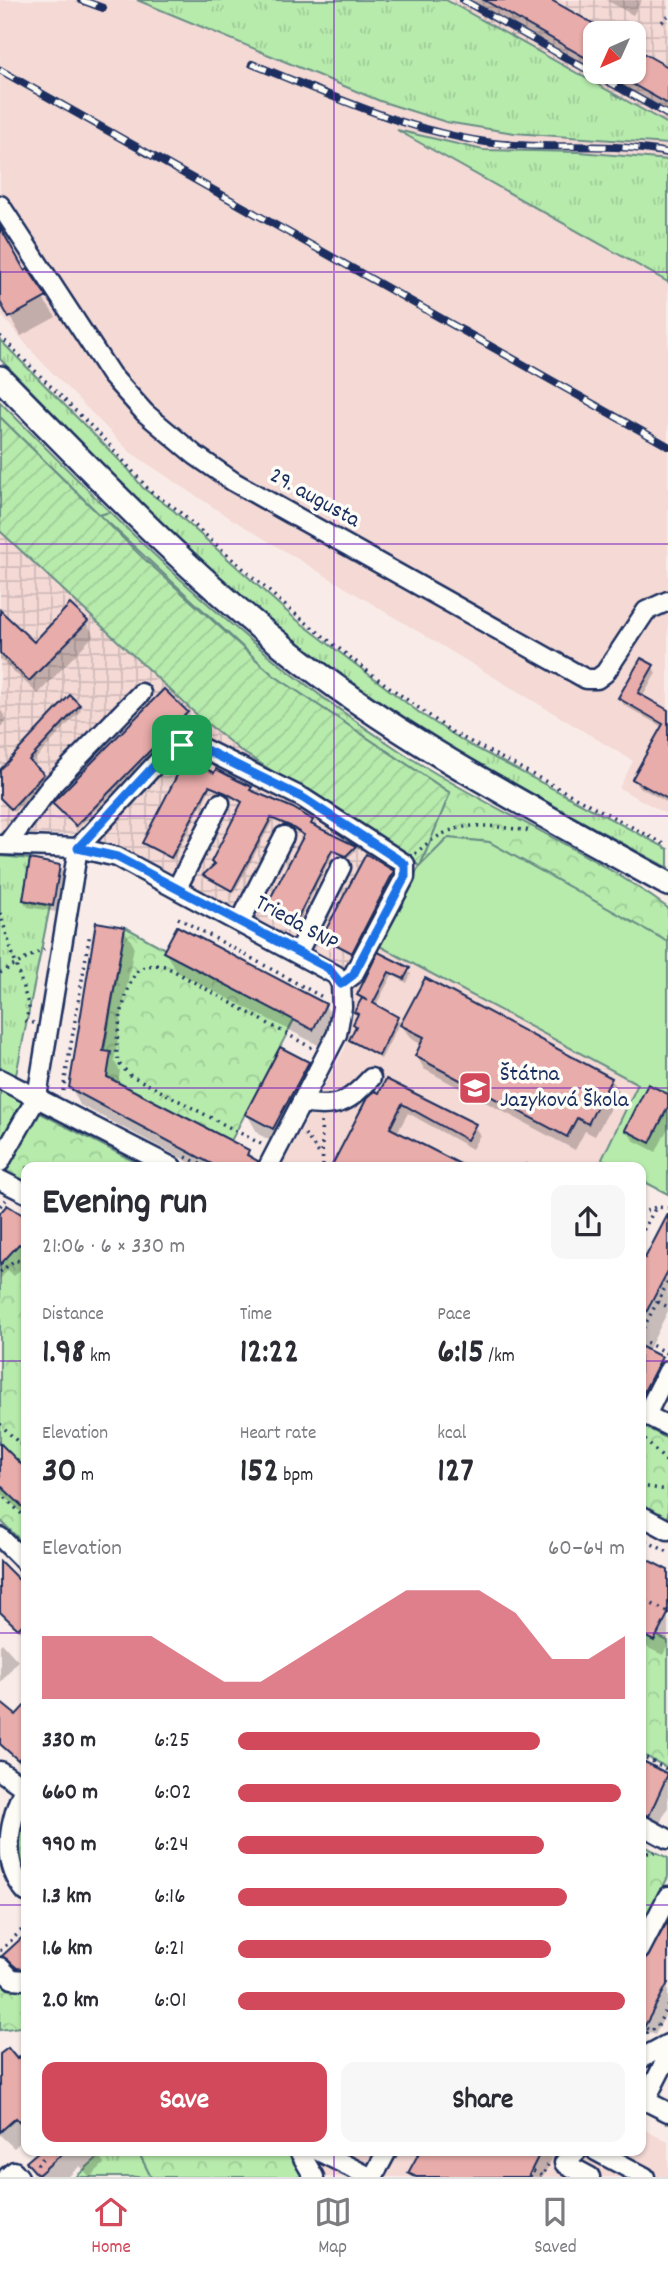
<!DOCTYPE html>
<html lang="en">
<head>
<meta charset="utf-8">
<style>
	:root { --surface:#fff; --page:#f7f7f7; --text:#2b2b33; --muted:#7c7c81; --line:#e1e1e2; --accent:#d1495b }
	body { margin:0; font-family:Dekko,sans-serif; background:var(--page); color:var(--text); height:100vh; display:flex; flex-direction:column; font-size:26px; white-space:nowrap }
	* { box-sizing:border-box; margin:0 }
	p { font-size:23px; color:var(--muted) }
	.icon { flex:none; width:38px; height:38px; fill:none; stroke:currentColor; stroke-width:2; stroke-linecap:round; stroke-linejoin:round }
	.map { position:relative; flex:1; overflow:hidden }
	.details { position:absolute; left:21px; top:1162px; width:625px; height:994px; display:flex; flex-direction:column; background:var(--surface); border-radius:14px; box-shadow:0 2px 5px #0004 }
	.details>* { flex:none }
	.needle { width:46px; rotate:225deg }
	.buttons { position:absolute; left:583px; top:21px; display:grid; gap:14px }
	.buttons a { display:grid; place-items:center; width:63px; height:63px; border-radius:14px; background:var(--surface); box-shadow:0 2px 5px #0004; font-size:35px }
	.pin { position:absolute; display:grid; place-items:center; width:60px; height:60px; color:#fff; margin:-30px; border-radius:14px; box-shadow:0 4px 10px #0006 }
	.round { display:grid; place-items:center; flex:none; width:74px; height:74px; border-radius:14px; background:var(--page) }
	.overview { display:flex; align-items:center; justify-content:space-between; height:119px; padding:0 21px }
	h1 { font-size:38px; font-weight:800; line-height:52px }
	.figures { display:grid; grid-template-columns:repeat(3,1fr); gap:10px; height:119px; padding:7px 21px }
	.figures div { display:grid; align-content:center }
	.figures b { font-size:35px; font-weight:800 }
	.figures small { font-size:19px; font-weight:400 }
	.figures p { font-size:19px }
	.chart { height:196px; padding:14px 21px }
	.chart p { display:flex; justify-content:space-between }
	.chart svg { width:100%; height:126px; margin-top:7px; fill:var(--accent); opacity:.7 }
	.action { display:flex; gap:14px; margin-top:auto; padding:14px 21px }
	.action a { flex:1; height:80px; border-radius:14px; background:var(--accent); color:#fff; font-size:28px; font-weight:800; line-height:80px; text-align:center }
	.action a+a { background:var(--page); color:var(--text) }
	ul { padding:0 21px; list-style:none; font-size:23px }
	li { display:grid; grid-template-columns:112px 84px 1fr; align-items:center; height:52px }
	li i { height:18px; border-radius:9px; background:var(--accent) }
	.menu { display:flex; justify-content:space-around; align-items:center; height:98px; border-top:2px solid var(--line); background:var(--surface); font-size:19px; color:var(--muted) }
	.menu a { display:grid; justify-items:center; gap:4px }
	.menu .selected { color:var(--accent) }
	.map>svg:first-child { display:block }
	.built { fill:#f4d9d5 }
	.industrial { fill:url(#industrial-grid); fill-rule:evenodd }
	.grass { fill:url(#grass-tufts); stroke:#698d85; stroke-width:2 }
	.forest { fill:url(#forest-crowns); stroke:#698d85; stroke-width:2 }
	.garden { fill:url(#garden-furrows); stroke:#698d85; stroke-width:2 }
	.pitch { fill:#b7ebac; stroke:#698d85; stroke-width:2 }
	.shadow { fill:#0003 }
	.building { fill:#e8acaa; stroke:#1b2f5e; stroke-width:2 }
	.lines { fill:none; stroke-linecap:round; stroke-linejoin:round }
	.minor-casing { stroke:#1b2f5e; stroke-width:23 }
	.major-casing { stroke:#1b2f5e; stroke-width:28 }
	.path { stroke:#1b2f5e; stroke-width:3.5; stroke-dasharray:2 5; stroke-linecap:butt }
	.minor { stroke:#fdfcf7; stroke-width:18 }
	.major { stroke:#fdfcf7; stroke-width:23 }
	.rail-casing { stroke:#1b2f5e; stroke-width:8 }
	.rail { stroke:#fdfcf7; stroke-width:5; stroke-dasharray:16; stroke-linecap:butt }
	.route-casing { stroke:#fff; stroke-width:14 }
	.route { stroke:#1a73e8; stroke-width:9 }
	.grid { fill:none; stroke:#7b2cbf; stroke-width:2; stroke-opacity:0.55 }
	.labels { text-anchor:middle; dominant-baseline:central; stroke-width:7; stroke-linejoin:round; paint-order:stroke }
	.street-label { font-size:23px; fill:#1b2f5e; stroke:#fdfcf7 }
	.poi-label { font-size:23px; fill:#1b2f5e; stroke:#fdfcf7; text-anchor:start }
</style>
</head>
<body>
<div class="map">
<svg width="668" height="2177" viewBox="0 0 668 2177">
	<defs>
		<pattern id="industrial-grid" width="8" height="8" patternUnits="userSpaceOnUse" patternTransform="scale(1.75)"><rect width="8" height="8" fill="#f4d9d5"/><path d="M0 4h8M4 0v8" fill="none" stroke="#d1bbb9"/></pattern>
		<pattern id="grass-tufts" width="24" height="20" patternUnits="userSpaceOnUse" patternTransform="scale(1.75)"><rect width="24" height="20" fill="#b7ebac"/><path d="M3 7l-1-3M5 7V3M7 7l1-3M15 17l-1-3M17 17v-4M19 17l1-3" fill="none" stroke="#9dca96"/></pattern>
		<pattern id="forest-crowns" width="20" height="18" patternUnits="userSpaceOnUse" patternTransform="scale(1.75)"><rect width="20" height="18" fill="#b7ebac"/><path d="M2 6a3 3 0 1 1 6 0M12 15a3 3 0 1 1 6 0" fill="none" stroke="#9dca96"/></pattern>
		<pattern id="garden-furrows" width="10" height="10" patternUnits="userSpaceOnUse" patternTransform="scale(1.75)"><rect width="10" height="10" fill="#b7ebac"/><path d="M-1 1l2-2M0 10L10 0M9 11l2-2" fill="none" stroke="#9dca96"/></pattern>
	</defs>
	<rect width="100%" height="100%" fill="#f9ece8"/>
	<filter id="ink" filterUnits="userSpaceOnUse"><feTurbulence type="fractalNoise" baseFrequency=".0143" numOctaves="2"/><feDisplacementMap in="SourceGraphic" scale="14" xChannelSelector="R" yChannelSelector="G"/><feConvolveMatrix kernelMatrix="1 2 1 2 8 2 1 2 1" color-interpolation-filters="sRGB"/></filter>
	<g filter="url(#ink)">
		<!-- built -->
		<g class="built">
			<path d="M0,0H137L380,101L446,122L514,133L668,144V160L580,152L483,150L400,132L668,282V815L619,788L633,761L225,515L130,452L38,358L0,314Z"/>
			<path d="M374,943L639,1084L602,1159L616,1167H281L346,1046L349,996Z"/>
			<path d="M641,2128L668,2142V2177H308L292,2151H640Z"/>
		</g>
		<!-- industrial -->
		<g class="industrial">
			<path d="M446,0H668V124ZM595,33H634V72H595Z"/>
			<path d="M0,531L198,716L241,751L420,866L374,943L349,996L345,972L338,963L120,849L87,835L0,834Z"/>
		</g>
		<!-- grass -->
		<g class="grass">
			<path d="M137,0H446L668,124V144L514,133L446,122L380,101Z"/>
			<path d="M397,130L483,150L580,152L668,160V282Z"/>
			<path d="M0,340L128,469L143,488L173,510L293,617L421,714L468,744L668,849V868C543,800 416,733 303,646C192,561 97,457 0,359Z"/>
			<path d="M0,402L110,512L100,515L0,417Z"/>
			<path d="M0,856L30,859L23,900L50,906L16,1075L0,1067Z"/>
			<path d="M105,2151H138L151,2177H76Z"/>
		</g>
		<!-- forest -->
		<g class="forest">
			<path d="M110,512C202,603 297,685 406,755C490,810 586,848 668,908V942L489,842L448,838L420,866L450,793L273,675L100,515Z"/>
			<path d="M125,927L294,1020L231,1141L100,1073Z"/>
			<path d="M0,1086L23,1097L38,1112L145,1167H26V1187L0,1173Z"/>
			<path d="M11,1240L26,1248V1535L21,1541L0,1520V1252Z"/>
			<path d="M640,1424L668,1439V1523L641,1509Z"/>
			<path d="M640,1627L668,1641V1768L641,1754Z"/>
			<path d="M26,1809V1880L15,1867L13,1841Z"/>
			<path d="M640,1844L668,1858V1877L641,1931Z"/>
			<path d="M0,1980L9,1988L26,1990V2026L0,2030Z"/>
			<path d="M138,2151H292L308,2177H151Z"/>
		</g>
		<!-- garden -->
		<path class="garden" d="M0,417L141,556L273,675L450,793L420,866L241,751L198,716L0,531Z"/>
		<!-- pitch -->
		<path class="pitch" d="M448,838L489,842L668,942V1194L641,1180L640,1167H616L602,1159L638,1084L374,943L420,866Z"/>
		<!-- shadow -->
		<g class="shadow">
			<path d="M471,0H548L606,33H595V71Z"/>
			<path d="M606,0H642L633,15Z"/>
			<path d="M634,49L668,69V112L597,72H634Z"/>
			<path d="M0,231L25,274L56,317L21,336L0,299Z"/>
			<path d="M0,612L34,644L86,622L94,635L38,694L0,659Z"/>
			<path d="M652,666L656,673L642,698L668,712V803L638,786L634,779L664,728L624,705L620,698Z"/>
			<path d="M79,706L81,710L31,764L45,779L14,812L0,798V772Z"/>
			<path d="M0,709L7,720L0,728Z"/>
			<path d="M187,713L188,716L78,828L56,806Z"/>
			<path d="M215,775L250,789L312,821V826L356,850L348,858L334,851L297,925L267,908L306,837L293,829L273,820L234,893L205,876L215,866L213,862L243,804L211,787L173,860L144,843Z"/>
			<path d="M59,866L63,873L56,912L28,907L24,900Z"/>
			<path d="M392,872L394,875L353,955L325,940L324,937Z"/>
			<path d="M124,929L134,946L114,1061L120,1071L118,1084L248,1152L260,1167H198L80,1105L71,1087Z"/>
			<path d="M165,952L325,1005L336,1025L324,1048L177,972Z"/>
			<path d="M379,954L411,974L407,983L392,975L375,1007L400,1022L381,1059L350,1040L362,1001L359,995Z"/>
			<path d="M402,1025L611,1079L619,1093L595,1136L585,1131L575,1150L424,1069L417,1056L422,1045L410,1038Z"/>
			<path d="M307,1063L319,1083L285,1148L258,1134L247,1114Z"/>
			<path d="M375,1093L474,1126L480,1135L472,1149L408,1113L397,1133L462,1167H333L369,1099Z"/>
			<path d="M668,1096V1128L656,1152L633,1140L627,1130Z"/>
			<path d="M7,1208L26,1218V1264L14,1276L8,1270L0,1279V1215Z"/>
			<path d="M668,1218V1311L648,1351L661,1358L668,1370L656,1409L640,1401V1257L646,1260Z"/>
			<path d="M0,1446L26,1471V1517L0,1492Z"/>
			<path d="M640,1558L668,1572V1645L663,1655L640,1644Z"/>
			<path d="M0,1563L26,1588V1631L23,1635L0,1613Z"/>
			<path d="M2,1643L18,1661L0,1683V1645Z"/>
			<path d="M0,1704L16,1718L26,1706V1768L0,1745Z"/>
			<path d="M646,1765L668,1776V1807L657,1829L640,1822V1770Z"/>
			<path d="M668,1923V2010L655,2035L640,2028Z"/>
			<path d="M26,1936V1978L10,1966L4,1956Z"/>
			<path d="M26,2053V2137L14,2148L0,2135V2056L17,2061Z"/>
			<path d="M97,2151L104,2164L90,2177L80,2166L68,2177H36L28,2163L40,2151Z"/>
			<path d="M422,2151H460L483,2162L489,2151H556L543,2177H412L410,2173Z"/>
		</g>
		<!-- building -->
		<g class="building">
			<path d="M484,0H551L610,33H595V63Z"/>
			<path d="M634,48L668,67V104L611,72H634Z"/>
			<path d="M0,227L25,271L28,269L47,297L9,318L0,302Z"/>
			<path d="M70,604L88,621L29,681L0,653V610L34,642Z"/>
			<path d="M641,658L654,665L638,693L668,710V799L632,779L663,724L618,698Z"/>
			<path d="M164,689L188,712L76,826L52,803Z"/>
			<path d="M70,695L80,705L29,760L44,774L11,809L0,798V770Z"/>
			<path d="M186,758L214,773L216,769L237,780L252,787L250,790L293,808L313,820L311,824L356,846L346,856L332,850L295,923L265,908L304,835L290,826L271,818L232,891L203,875L215,864L211,862L242,802L226,793L209,786L171,858L142,843Z"/>
			<path d="M366,854L394,871L352,953L322,937Z"/>
			<path d="M30,859L60,865L53,906L23,900Z"/>
			<path d="M96,922L125,927L103,1051L111,1052L107,1077L249,1150L247,1155L258,1161L257,1167H217L69,1088Z"/>
			<path d="M177,926L326,1004L313,1030L163,952Z"/>
			<path d="M378,952L410,968L404,979L389,972L373,1003L398,1017L379,1056L349,1040L356,1026L353,1024L358,1014L354,1012L362,998L368,1001L357,995Z"/>
			<path d="M425,978L612,1078L588,1124L577,1118L567,1137L415,1056L424,1037L400,1025Z"/>
			<path d="M280,1047L309,1062L273,1129L245,1114Z"/>
			<path d="M386,1079L476,1124L467,1140L402,1104L390,1128L466,1167H331L367,1098L375,1091L379,1093Z"/>
			<path d="M648,1084L668,1094V1107L650,1143L625,1130Z"/>
			<path d="M7,1205L26,1217V1248L19,1244L0,1265V1213Z"/>
			<path d="M668,1214V1271L640,1324V1255L645,1258Z"/>
			<path d="M640,1346L662,1357L640,1399Z"/>
			<path d="M0,1443L26,1469V1510L0,1485Z"/>
			<path d="M640,1556L668,1570V1614L654,1641L640,1634Z"/>
			<path d="M0,1561L26,1587V1621L18,1629L0,1612Z"/>
			<path d="M0,1702L16,1715L26,1704V1750L18,1760L0,1744Z"/>
			<path d="M645,1762L668,1774L649,1816L640,1813V1770Z"/>
			<path d="M668,1921V1983L640,2035V1968Z"/>
			<path d="M26,1934V1969L17,1968L2,1956Z"/>
			<path d="M8,2048L17,2059L26,2051V2129L16,2118L0,2132V2054Z"/>
			<path d="M39,2151H65L38,2175L26,2162Z"/>
			<path d="M420,2151H541L528,2177H416L408,2173Z"/>
		</g>
		<g class="lines">
			<defs>
				<g id="minor">
					<path d="M0,205L111,375L145,413L195,455L234,482L586,679H597L605,673L646,611L668,601"/>
					<path d="M7,844L51,786L141,693"/>
					<path d="M0,845L78,848L117,857L336,975L341,984L342,1007L337,1034L268,1167"/>
					<path d="M78,848L164,755L182,745L198,746L303,798L405,864V877L353,975L341,984"/>
					<path d="M177,888L220,803"/>
					<path d="M240,922L284,836"/>
					<path d="M298,952L341,867"/>
					<path d="M0,1079L172,1167"/>
					<path d="M301,1103C337,1109 348,1103 371,1078"/>
					<path d="M0,1162L37,1097L78,848"/>
					<path d="M0,1180L26,1193"/>
					<path d="M640,1412L668,1426"/>
					<path d="M646,1415L668,1371"/>
					<path d="M640,1515L668,1530"/>
					<path d="M0,1537L26,1563"/>
					<path d="M0,1771L26,1789"/>
					<path d="M24,1788C9,1822 0,1863 26,1892"/>
					<path d="M640,1824L668,1839"/>
					<path d="M640,1950L668,1896"/>
					<path d="M0,1967L12,1979L26,1980"/>
					<path d="M640,2059L668,2044"/>
					<path d="M640,2098L668,2112"/>
					<path d="M645,2101L668,2056"/>
					<path d="M299,2151L314,2177"/>
					<path d="M318,2151L370,2177"/>
					<path d="M577,2151L564,2163L590,2177"/>
					<path d="M596,2151L645,2177"/>
					<path d="M7,2177L14,2171L19,2177"/>
					<path d="M373,2177L387,2151"/>
				</g>
				<path id="major" d="M0,378C92,471 182,567 285,648C402,742 537,811 668,884"/>
			</defs>
			<!-- minor casing -->
			<use href="#minor" class="minor-casing"/>
			<!-- major casing -->
			<use href="#major" class="major-casing"/>
			<!-- path -->
			<g class="path">
				<path d="M662,22L668,16"/>
				<path d="M0,336L105,440L152,493L175,508L289,609L370,673L452,732L668,846"/>
				<path d="M415,854C454,817 482,825 531,831"/>
				<path d="M0,913L29,1007L26,1021L34,1023"/>
				<path d="M178,918L324,998"/>
				<path d="M0,973L44,949"/>
				<path d="M63,1091L90,933"/>
				<path d="M321,1122L323,1167"/>
				<path d="M305,1134L321,1156"/>
				<path d="M261,1144L130,1075C127,1071 121,1067 119,1063C111,1049 126,979 139,970C147,964 155,965 165,966L312,1048"/>
				<path d="M186,1157L206,1167"/>
				<path d="M521,1167L523,1163L530,1167"/>
				<path d="M0,1206L6,1200"/>
				<path d="M640,1213L656,1207L668,1208"/>
				<path d="M640,1236L656,1207"/>
				<path d="M0,1272L15,1260L26,1263"/>
				<path d="M658,1302L668,1307"/>
				<path d="M640,1334L668,1282"/>
				<path d="M640,1339L668,1354"/>
				<path d="M0,1424L26,1450"/>
				<path d="M640,1435L668,1463"/>
				<path d="M20,1444L26,1438"/>
				<path d="M640,1486L668,1490"/>
				<path d="M0,1493L26,1518"/>
				<path d="M640,1538L668,1552"/>
				<path d="M640,1598L668,1612"/>
				<path d="M646,1758L668,1770"/>
				<path d="M640,1854L655,1852"/>
				<path d="M0,1951L26,1926"/>
				<path d="M640,2025L651,2031"/>
				<path d="M640,2037L657,2027L668,2006"/>
				<path d="M37,2165L45,2156"/>
				<path d="M530,2177L533,2171L542,2176L548,2165"/>
			</g>
			<!-- minor -->
			<use href="#minor" class="minor"/>
			<!-- major -->
			<use href="#major" class="major"/>
			<defs>
				<g id="rail">
					<path d="M81,0L103,8"/>
					<path d="M463,0L668,115"/>
					<path d="M252,64C328,94 405,130 486,142C547,151 608,141 668,153"/>
					<path d="M0,70L668,446"/>
				</g>
			</defs>
			<!-- rail casing -->
			<use href="#rail" class="rail-casing"/>
			<!-- rail -->
			<use href="#rail" class="rail"/>
		</g>
	</g>
	<g class="lines" filter="url(#ink)">
		<defs>
			<path id="route" d="M182,745L198,746L303,798L405,864V877L353,975L341,984L328,968L117,857L78,848L164,755Z"/>
		</defs>
		<!-- route casing -->
		<use href="#route" class="route-casing"/>
		<!-- route -->
		<use href="#route" class="route"/>
	</g>
	<!-- grid -->
	<path class="grid" d="M334,0V1167M0,272H668M0,544H668M0,816H668M0,1088H668M0,1361H26M640,1361H668M0,1633H26M640,1633H668M0,1905H26M640,1905H668M334,2151V2177"/>
	<!-- icons -->
	<defs>
		<symbol id="school-square" viewBox="-11 -11 22 22"><rect x="-9" y="-9" width="18" height="18" rx="4" fill="#d1495b" stroke="#fdfcf7"/><path d="M0-5L7-2L0 1L-7-2ZM-4 1L0 2.5L4 1V4Q0 6-4 4Z" fill="#fff"/></symbol>
	</defs>
	<g fill-rule="evenodd">
		<use href="#school-square" x="456" y="1069" width="38" height="38"/>
	</g>
	<g class="labels">
		<!-- street labels -->
		<g class="street-label">
			<text transform="translate(314 499) rotate(29)">29. augusta</text>
			<text transform="translate(296 924) rotate(29)">Trieda SNP</text>
		</g>
		<!-- poi labels -->
		<g class="poi-label">
			<text x="500" y="1075">Štátna<tspan x="500" dy="26">Jazyková Škola</tspan></text>
		</g>
	</g>
</svg>
<div class="buttons">
<a><svg class="needle" viewBox="-14 -14 28 28"><path d="M0-13l5 13h-10z" fill="#e53935"/><path d="M0 13l5-13h-10z" fill="#7c7c81"/></svg></a>
</div>
<div class="pin" style="left:182px;top:745px;background:#1e9e55"><svg class="icon" aria-label="arrive" viewBox="0 0 24 24"><path d="M6 21V4h12l-3 4 3 4H6"/></svg></div>
<section class="details">
<div class="overview"><div><h1>Evening run</h1><p>21:06 · 6 × 330 m</p></div><a class="round"><svg class="icon" aria-label="share" viewBox="0 0 24 24"><path d="M12 15V3M7 8l5-5 5 5M5 13v7h14v-7"/></svg></a></div>
<div class="figures">
<div><p>Distance</p><b>1.98<small> km</small></b></div>
<div><p>Time</p><b>12:22</b></div>
<div><p>Pace</p><b>6:15<small> /km</small></b></div>
</div>
<div class="figures">
<div><p>Elevation</p><b>30<small> m</small></b></div>
<div><p>Heart rate</p><b>152<small> bpm</small></b></div>
<div><p>kcal</p><b>127</b></div>
</div>
<div class="chart"><p><span>Elevation</span>60–64 m</p>
<svg viewBox="0 0 160 44" preserveAspectRatio="none"><path d="M0 44V22L10 22L20 22L30 22L40 30L50 38L60 38L70 30L80 22L90 14L100 6L110 6L120 6L130 14L140 30L150 30L160 22V44z"/></svg>
</div>
<ul>
<li><b>330 m</b>6:25<i style="width:78%"></i></li>
<li><b>660 m</b>6:02<i style="width:99%"></i></li>
<li><b>990 m</b>6:24<i style="width:79%"></i></li>
<li><b>1.3 km</b>6:16<i style="width:85%"></i></li>
<li><b>1.6 km</b>6:21<i style="width:81%"></i></li>
<li><b>2.0 km</b>6:01<i style="width:100%"></i></li>
</ul>
<div class="action"><a>Save</a><a>Share</a></div>
</section>
</div>
<nav class="menu">
<a class="selected"><svg class="icon" aria-label="home" viewBox="0 0 24 24"><path d="M3 11l9-7 9 7M6 9v11h12V9"/></svg>Home</a>
<a><svg class="icon" aria-label="map" viewBox="0 0 24 24"><path d="M3 6l6-2 6 2 6-2v14l-6 2-6-2-6 2zM9 4v14M15 6v14"/></svg>Map</a>
<a><svg class="icon" aria-label="saved" viewBox="0 0 24 24"><path d="M7 4h10v16l-5-4-5 4z"/></svg>Saved</a>
</nav>
</body>
</html>
